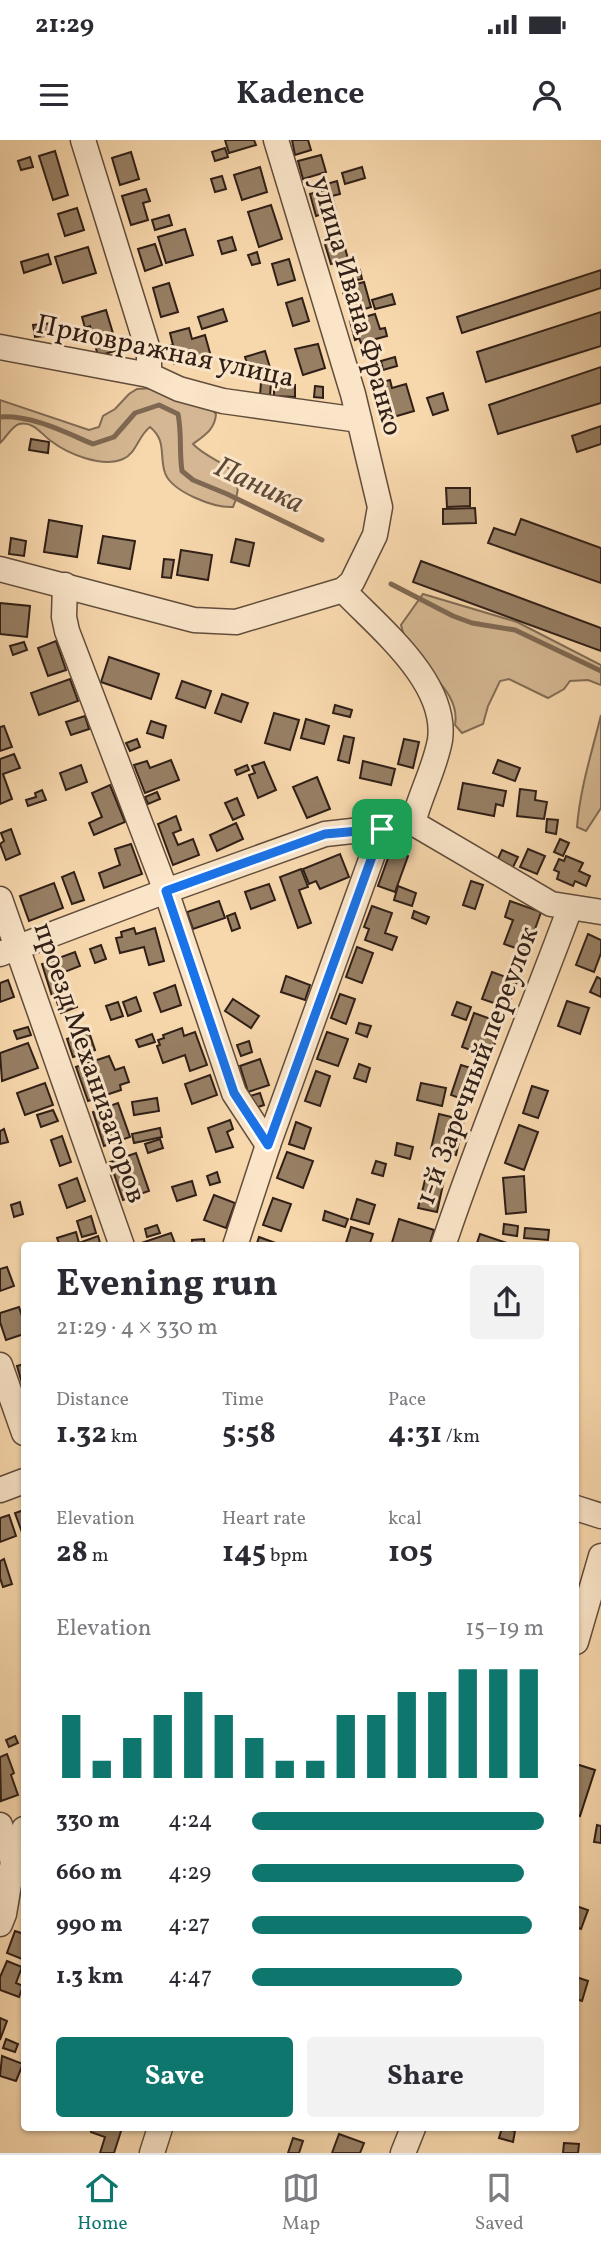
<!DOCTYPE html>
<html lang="en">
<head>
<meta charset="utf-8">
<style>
	:root { --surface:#fff; --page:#f2f2f3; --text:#2b2b33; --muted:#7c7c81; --line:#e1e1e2; --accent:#0f766e }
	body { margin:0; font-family:Vollkorn,serif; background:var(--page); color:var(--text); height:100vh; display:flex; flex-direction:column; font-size:26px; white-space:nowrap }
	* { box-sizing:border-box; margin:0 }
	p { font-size:23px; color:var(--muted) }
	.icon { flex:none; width:38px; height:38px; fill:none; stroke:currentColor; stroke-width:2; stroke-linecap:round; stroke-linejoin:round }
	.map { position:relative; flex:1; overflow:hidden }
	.details { position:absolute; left:21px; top:1102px; width:558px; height:889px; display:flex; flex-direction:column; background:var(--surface); border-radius:7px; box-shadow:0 2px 5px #0004 }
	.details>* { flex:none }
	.pin { position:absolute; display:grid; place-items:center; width:60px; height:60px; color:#fff; margin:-30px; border-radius:14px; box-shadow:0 4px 10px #0006 }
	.round { display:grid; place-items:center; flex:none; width:74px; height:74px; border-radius:7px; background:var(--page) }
	.overview { display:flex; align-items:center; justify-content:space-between; height:119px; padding:0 35px }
	h1 { font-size:38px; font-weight:700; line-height:52px }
	.metrics { display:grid; grid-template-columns:repeat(3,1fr); gap:10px; height:119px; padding:7px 35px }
	.metrics div { display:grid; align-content:center }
	.metrics b { font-size:30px; font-weight:700 }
	.metrics small { font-size:19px; font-weight:400 }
	.metrics p { font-size:19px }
	.chart { height:196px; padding:14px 35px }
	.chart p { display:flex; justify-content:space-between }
	.chart svg { width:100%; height:126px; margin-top:7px; stroke:var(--accent); stroke-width:6 }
	.action { display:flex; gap:14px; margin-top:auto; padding:14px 35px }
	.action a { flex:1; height:80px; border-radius:7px; background:var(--accent); color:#fff; font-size:28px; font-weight:700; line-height:80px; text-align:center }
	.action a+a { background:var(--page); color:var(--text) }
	ul { padding:0 35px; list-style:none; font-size:23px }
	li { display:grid; grid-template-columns:112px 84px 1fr; align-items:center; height:52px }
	li i { height:18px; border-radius:9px; background:var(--accent) }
	.status { display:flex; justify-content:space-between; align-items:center; height:49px; padding:0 35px; background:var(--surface); direction:ltr }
	.status svg { height:19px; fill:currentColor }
	header { display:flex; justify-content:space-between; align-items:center; height:91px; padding:0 35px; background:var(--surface); font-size:32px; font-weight:700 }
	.tabs { display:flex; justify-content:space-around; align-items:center; height:98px; border-top:2px solid var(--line); background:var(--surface); font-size:19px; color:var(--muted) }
	.tabs a { display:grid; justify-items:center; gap:4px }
	.tabs .active { color:var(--accent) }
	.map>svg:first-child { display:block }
	.green { fill:#d5b893; stroke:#826c55; stroke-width:2 }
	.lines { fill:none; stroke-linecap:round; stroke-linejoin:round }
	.stream { stroke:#7f6852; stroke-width:5 }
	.building { fill:#977f64; stroke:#301f17; stroke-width:2 }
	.minor-casing { stroke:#624d3c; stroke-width:27 }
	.minor { stroke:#fae5c9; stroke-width:24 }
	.route-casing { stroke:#fff; stroke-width:14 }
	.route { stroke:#1a73e8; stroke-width:9 }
	.labels { text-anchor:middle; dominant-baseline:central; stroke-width:6; stroke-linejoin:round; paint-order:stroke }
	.street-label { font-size:28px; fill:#301f17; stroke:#fae5c9 }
	.water-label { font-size:30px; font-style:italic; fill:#5e4939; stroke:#fae5c9 }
</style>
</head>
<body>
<div class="status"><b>21:29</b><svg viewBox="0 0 49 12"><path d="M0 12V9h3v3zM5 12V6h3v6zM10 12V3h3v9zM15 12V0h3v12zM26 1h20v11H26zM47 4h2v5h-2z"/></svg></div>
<header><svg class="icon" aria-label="menu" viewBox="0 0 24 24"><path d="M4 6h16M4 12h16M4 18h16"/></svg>Kadence<svg class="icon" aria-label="person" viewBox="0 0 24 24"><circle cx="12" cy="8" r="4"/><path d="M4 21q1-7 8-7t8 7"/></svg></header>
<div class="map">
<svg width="601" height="2013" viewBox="0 0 601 2013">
	<rect width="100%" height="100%" fill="#f7d7ac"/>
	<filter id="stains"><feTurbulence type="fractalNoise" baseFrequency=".00286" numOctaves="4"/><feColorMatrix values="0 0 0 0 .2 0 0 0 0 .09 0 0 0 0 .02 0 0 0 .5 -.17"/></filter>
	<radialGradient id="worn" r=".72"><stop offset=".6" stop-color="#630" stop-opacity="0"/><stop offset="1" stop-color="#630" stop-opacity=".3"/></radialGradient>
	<!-- green -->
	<g class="green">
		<path d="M156,248L210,267L216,274C215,289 205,295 193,304C215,327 251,323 233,367C214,368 172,352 165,333C159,315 167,301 150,287C138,296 136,314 123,319C102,328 68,314 51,301C41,294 34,281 19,284C11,287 6,298 0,303V260L89,290L99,287L103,276L115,269L129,254L137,249Z"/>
		<path d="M423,454L517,482L601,525V545L588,540L570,541L564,549L548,558L509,539L500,541L488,566L483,584L462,593L455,585C462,546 409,525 401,485Z"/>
		<path d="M601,575V668L586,691L577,687C580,648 592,612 601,575Z"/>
	</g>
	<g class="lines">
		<!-- stream -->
		<g class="stream">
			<path d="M0,277C32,275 64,292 93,304L114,297L135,273L159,265L178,274C182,295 179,310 182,331L193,340L227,354L322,400"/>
			<path d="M391,444L453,476L472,483L515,490L601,531"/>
		</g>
	</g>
	<!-- building -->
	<g class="building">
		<path d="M225,0H254L256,5L229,13Z"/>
		<path d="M292,0H308L311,10L295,15Z"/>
		<path d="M225,8L228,17L215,21L212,12Z"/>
		<path d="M55,11L68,55L53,60L39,16Z"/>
		<path d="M131,12L139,39L120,45L112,18Z"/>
		<path d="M321,15L326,32L303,39L298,21Z"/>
		<path d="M30,17L33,27L21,30L18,21Z"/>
		<path d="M260,27L267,52L242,60L234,35Z"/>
		<path d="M362,27L365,38L345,44L342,33Z"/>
		<path d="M222,36L226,49L215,52L211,39Z"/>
		<path d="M337,41L340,54L332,56L336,70L316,76L310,54L321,51L320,46Z"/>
		<path d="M146,49L150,61L143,63L148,80L131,85L122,56Z"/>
		<path d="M271,65L282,99L259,107L248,72Z"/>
		<path d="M77,68L84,90L65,96L58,74Z"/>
		<path d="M169,75L172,85L155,90L152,80Z"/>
		<path d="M185,89L193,115L166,123L158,97Z"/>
		<path d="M341,93L348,119L331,124L323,98Z"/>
		<path d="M232,97L236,110L222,114L218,101Z"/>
		<path d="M155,104L162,125L145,131L138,109Z"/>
		<path d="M88,107L96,133L63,143L55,117Z"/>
		<path d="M257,112L260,123L252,125L248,115Z"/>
		<path d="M48,114L51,124L24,133L21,122Z"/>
		<path d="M289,119L295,140L278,145L272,124Z"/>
		<path d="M360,130L362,139L352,141L350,133Z"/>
		<path d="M601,130V148L462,193L457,177Z"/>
		<path d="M364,142L371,167L349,174L342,148Z"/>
		<path d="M169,143L178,172L161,177L153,148Z"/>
		<path d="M392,154L395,164L375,169L372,160Z"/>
		<path d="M302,158L309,181L293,186L286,163Z"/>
		<path d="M223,169L227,181L202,189L198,177Z"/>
		<path d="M106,170L118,210L98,216L90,186L85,188L82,177Z"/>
		<path d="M601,172V206L486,242L477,212Z"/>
		<path d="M375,174L380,189L385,188L387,196L361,203L359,198L355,200L350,181Z"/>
		<path d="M53,183L55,195L35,197L33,185Z"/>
		<path d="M189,188L192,199L205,195L210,213L174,224L168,206L173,205L170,193Z"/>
		<path d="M318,204L325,228L303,235L295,209Z"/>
		<path d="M265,211L272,234L252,240L245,217Z"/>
		<path d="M395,217L397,226L383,230L381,221Z"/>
		<path d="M601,227V263L498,294L489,265Z"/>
		<path d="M390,240L392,248L406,244L414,271L390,278L387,268L379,270L372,245Z"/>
		<path d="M261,242H271L270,256H260Z"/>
		<path d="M274,244L295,245V257L274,256Z"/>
		<path d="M315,246L323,247V258L314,257Z"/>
		<path d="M443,253L448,270L433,275L427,258Z"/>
		<path d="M601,286V304L577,312L572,296Z"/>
		<path d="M31,299L49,302L48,313L29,310Z"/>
		<path d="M446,348H470V366L447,367Z"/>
		<path d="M475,368L476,383L443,384V369Z"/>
		<path d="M521,379L601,408V443L488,403L494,388L515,395Z"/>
		<path d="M49,380L82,386L77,417L44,412Z"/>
		<path d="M103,396L135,401L130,429L98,423Z"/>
		<path d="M11,398L26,401L24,416L9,414Z"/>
		<path d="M236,399L254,403L249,426L231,422Z"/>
		<path d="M181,410L212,415L208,440L177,435Z"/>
		<path d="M164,419L174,420L171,438L162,437Z"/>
		<path d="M421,421L601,488V511L413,442Z"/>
		<path d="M0,463L30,466L27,497L0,494Z"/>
		<path d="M56,501L66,530L48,536L38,508Z"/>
		<path d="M24,502L27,510L13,515L10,506Z"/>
		<path d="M109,517L159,534L151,559L101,542Z"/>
		<path d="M70,539L78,561L39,575L31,553Z"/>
		<path d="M182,541L211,551L205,568L176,558Z"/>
		<path d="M222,554L248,563L241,582L215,573Z"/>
		<path d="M335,565L352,570L350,577L333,573Z"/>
		<path d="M274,573L299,580L290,610L265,603Z"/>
		<path d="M85,576L89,589L71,595L66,582Z"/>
		<path d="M306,579L329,586L324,604L301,598Z"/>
		<path d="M151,581L166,586L163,598L147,593Z"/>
		<path d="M4,586L12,607L0,611V587Z"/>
		<path d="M344,596L354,598L349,623L338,620Z"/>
		<path d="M137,599L140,607L130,611L126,603Z"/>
		<path d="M404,599L419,602L413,628L398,624Z"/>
		<path d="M14,614L20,628L3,634L12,659L0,664V619Z"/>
		<path d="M171,620L179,640L145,653L134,625L147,621L150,628Z"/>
		<path d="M498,620L520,628L515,641L493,633Z"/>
		<path d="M363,621L395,629L391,645L360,638Z"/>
		<path d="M264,622L276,650L258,658L249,635L255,633L252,626Z"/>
		<path d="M81,625L87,642L66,650L60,633Z"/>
		<path d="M247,625L249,630L237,635L235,630Z"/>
		<path d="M317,637L330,669L307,678L293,647Z"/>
		<path d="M463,643L506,651L503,666L496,664L494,676L458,669Z"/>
		<path d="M110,645L125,682L94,695L89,683L102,677L92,653Z"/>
		<path d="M520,649L536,651L535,660L547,662L544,679L517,676Z"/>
		<path d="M42,650L46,660L28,666L26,660L36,657L35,653Z"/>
		<path d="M157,652L160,659L148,664L145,657Z"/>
		<path d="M237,658L244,675L233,680L225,663Z"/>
		<path d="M176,676L181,690L173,693L178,705L193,699L199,715L173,725L158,684Z"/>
		<path d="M547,679L558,680L556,694L546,692Z"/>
		<path d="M236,683L243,699L217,711L210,695Z"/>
		<path d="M11,689L20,714L6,720L0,704L4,701L1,693Z"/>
		<path d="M560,699L569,703L563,716L554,712Z"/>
		<path d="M131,704L142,734L104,748L99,733L120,725L115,709Z"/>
		<path d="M528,709L545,716L537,734L520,727Z"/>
		<path d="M391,710L408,716L395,752L378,746Z"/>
		<path d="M502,710L518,717L512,729L496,723Z"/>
		<path d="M340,714L349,737L320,749L316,741L309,744L303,729Z"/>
		<path d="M566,716L583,723L579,731L590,736L586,746L575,741L573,746L557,739L559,732L554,730L559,719L564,721Z"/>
		<path d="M301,729L308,747L299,750L311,783L298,788L280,737Z"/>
		<path d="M74,732L84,760L72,764L62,737Z"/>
		<path d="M471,741L483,745L475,769L463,765Z"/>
		<path d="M54,743L63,768L29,781L20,756Z"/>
		<path d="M269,744L275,760L251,769L245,752Z"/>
		<path d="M398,746L416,753L412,766L394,760Z"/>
		<path d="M219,761L225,778L193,789L187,772Z"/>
		<path d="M510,761L541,772L527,812L504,804L513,780L505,777Z"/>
		<path d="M372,766L392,773L385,793L397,797L392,810L365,800L369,789L364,787Z"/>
		<path d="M414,771L429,777L426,784L412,778Z"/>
		<path d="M235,773L240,788L232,791L227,776Z"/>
		<path d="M134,788L136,794L155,788L164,821L149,825L144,807L120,813L116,798L122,797L121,792Z"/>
		<path d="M588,794L601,800V813L594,832L576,825Z"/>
		<path d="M101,805L106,819L95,823L90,809Z"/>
		<path d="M357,807L373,813L362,843L346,837Z"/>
		<path d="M75,812L80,826L59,834L65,851L52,856L42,824Z"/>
		<path d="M492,832L517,841L508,868L482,859Z"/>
		<path d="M286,836L310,845L305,860L281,852Z"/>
		<path d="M597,837L601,839V857L590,852Z"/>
		<path d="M8,840L14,857L0,862V843Z"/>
		<path d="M175,845L181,865L161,872L154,853Z"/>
		<path d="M340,854L355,859L346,884L331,878Z"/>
		<path d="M73,856L77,867L61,873L57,862Z"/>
		<path d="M136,857L141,871L128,876L123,862Z"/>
		<path d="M233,859L259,876L251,888L225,871Z"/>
		<path d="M567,861L589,868L580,894L558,886Z"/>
		<path d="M118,862L123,876L111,880L106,866Z"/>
		<path d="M457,862L471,867L466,880L452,875Z"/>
		<path d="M474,873L502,883L490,917L462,907Z"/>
		<path d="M359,883L371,886L367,897L356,893Z"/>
		<path d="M28,887L31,895L17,899L14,891Z"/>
		<path d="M182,888L184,896L195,892L207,925L190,931L185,915L163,923L157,906L160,905L158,900L164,898L163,895Z"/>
		<path d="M89,892L95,910L73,917L67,899Z"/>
		<path d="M327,892L348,899L338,926L317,919Z"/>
		<path d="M152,894L155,902L139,907L136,900Z"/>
		<path d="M249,901L252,912L241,916L237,905Z"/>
		<path d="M28,903L38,928L2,941L0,913Z"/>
		<path d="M109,916L115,930L124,927L129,942L120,945L121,950L88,961L76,927Z"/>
		<path d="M260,919L269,945L248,952L240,926Z"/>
		<path d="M359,924L370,928L366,942L354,938Z"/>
		<path d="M461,925L483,932L473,963L451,955Z"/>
		<path d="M316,931L330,936L320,966L305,961Z"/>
		<path d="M210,935L217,955L192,964L185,944Z"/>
		<path d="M45,943L53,965L25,975L17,953Z"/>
		<path d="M421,943L446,948L442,966L417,960Z"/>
		<path d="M532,946L548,951L538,978L523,973Z"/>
		<path d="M260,953L264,965L255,968L250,956Z"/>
		<path d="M157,958L159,971L134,975L132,962Z"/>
		<path d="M118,963L130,997L104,1006L93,972Z"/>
		<path d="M53,970L58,981L41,987L37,975Z"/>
		<path d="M439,974L464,980L456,1015L431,1009Z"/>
		<path d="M230,980L233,989L227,992L233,1007L216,1012L208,988Z"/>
		<path d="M296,982L311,988L304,1009L289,1004Z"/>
		<path d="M519,985L538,992L524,1030L505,1023Z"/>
		<path d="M160,988L162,997L134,1003L132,994Z"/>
		<path d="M4,989L8,1002L0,1004V991Z"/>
		<path d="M62,996L71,1022L60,1026L51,1000Z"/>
		<path d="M160,999L163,1008L148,1013L145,1004Z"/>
		<path d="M397,1003L413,1007L410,1019L395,1015Z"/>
		<path d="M287,1012L313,1021L303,1048L277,1038Z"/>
		<path d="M136,1013L149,1051L123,1060L110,1022Z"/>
		<path d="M376,1021L386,1024L383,1036L372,1033Z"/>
		<path d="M217,1032L220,1042L210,1045L207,1036Z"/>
		<path d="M426,1036L444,1040L437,1072L418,1068Z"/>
		<path d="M524,1036L526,1072L506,1074L503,1038Z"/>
		<path d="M77,1038L85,1061L67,1068L59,1045Z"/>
		<path d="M192,1041L196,1055L177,1061L172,1047Z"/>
		<path d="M214,1055L235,1063L226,1088L204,1080Z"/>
		<path d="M273,1058L291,1064L281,1091L263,1085Z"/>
		<path d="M357,1059L375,1065L369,1084L351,1079Z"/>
		<path d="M20,1062L23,1074L14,1077L11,1065Z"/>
		<path d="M325,1071L348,1079L345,1087L323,1080Z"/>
		<path d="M91,1076L96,1093L82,1097L77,1081Z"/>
		<path d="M399,1079L434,1090L429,1106H391Z"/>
		<path d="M504,1084L518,1086L517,1096L503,1094Z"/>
		<path d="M157,1085L160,1093L147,1097L145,1089Z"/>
		<path d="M351,1087L373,1094L369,1106H345Z"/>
		<path d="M525,1088L549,1090L548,1100L524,1098Z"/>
		<path d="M76,1092L79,1103L98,1096L101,1106H60L57,1098Z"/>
		<path d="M171,1093L176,1106H139L138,1104Z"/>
		<path d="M480,1094L510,1104L509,1106H476Z"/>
		<path d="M259,1097L281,1105V1106H256Z"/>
		<path d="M204,1099L205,1106H192V1100Z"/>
		<path d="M7,1127L14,1146L0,1151V1129Z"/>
		<path d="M19,1167L24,1182V1194L6,1200L0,1182V1173Z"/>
		<path d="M24,1224V1250L17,1226Z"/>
		<path d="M24,1370V1398L15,1373Z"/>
		<path d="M9,1375L16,1396L0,1402V1378Z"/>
		<path d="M4,1419L12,1444L3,1447L0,1438V1421Z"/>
		<path d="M15,1596L18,1603L9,1607L6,1600Z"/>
		<path d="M7,1614L14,1633L11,1635L18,1655L1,1661L0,1617Z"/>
		<path d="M576,1624L595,1630L580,1676L576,1674Z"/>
		<path d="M597,1685L601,1686V1703L594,1702Z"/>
		<path d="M576,1766L588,1770L581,1789L576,1787Z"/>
		<path d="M15,1791L24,1794V1813L22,1819L7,1813Z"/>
		<path d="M7,1821L22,1827L16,1843L23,1846L19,1857L0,1850V1837Z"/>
		<path d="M576,1837L588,1841L582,1861L576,1859Z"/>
		<path d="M0,1878L7,1881L0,1900Z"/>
		<path d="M6,1899L18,1904L15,1912L3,1908Z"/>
		<path d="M2,1916L23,1924L16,1941L0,1936Z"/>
		<path d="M92,1988H122L114,2013H100L105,1997L91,1992Z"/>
		<path d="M502,1988L515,1991L513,2002L499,1998Z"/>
		<path d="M339,1994L364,2003L360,2013H332Z"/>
		<path d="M293,1998L303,2001L299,2013H288Z"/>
		<path d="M564,2003L579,2004L578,2013H563Z"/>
	</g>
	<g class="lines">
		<defs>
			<g id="minor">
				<path d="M83,0L149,213V235"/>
				<path d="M0,207L149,235L179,249L223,261L359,280"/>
				<path d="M0,429L194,480L236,482L343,450L352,442L375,395L380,367L353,254L276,0"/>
				<path d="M65,445L64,477L67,491L166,751L234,953L268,1005"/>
				<path d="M343,450C379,488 448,542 440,600C435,628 420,655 413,683L551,764L601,772"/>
				<path d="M0,759L122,1106"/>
				<path d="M0,814L166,751L325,694L397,686"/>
				<path d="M235,1106L268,1005L382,689"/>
				<path d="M443,1106C481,992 528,881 570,768"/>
				<path d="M0,1225L24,1293"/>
				<path d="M0,1350L24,1341"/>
				<path d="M576,1368L601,1376"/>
				<path d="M576,1502L601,1416"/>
				<path d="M0,1685L13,1721"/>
				<path d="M0,1784L4,1774L13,1721L24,1689"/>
				<path d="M152,2013L160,1988"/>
				<path d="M403,2013L413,1988"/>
			</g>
		</defs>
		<!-- minor casing -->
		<use href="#minor" class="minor-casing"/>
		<!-- minor -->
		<use href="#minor" class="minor"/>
	</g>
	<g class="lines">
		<defs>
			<path id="route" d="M382,689L268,1005L234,953L166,751L325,694Z"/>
		</defs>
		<!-- route casing -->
		<use href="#route" class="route-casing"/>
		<!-- route -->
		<use href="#route" class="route"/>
	</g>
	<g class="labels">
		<!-- street labels -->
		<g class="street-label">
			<text transform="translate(356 166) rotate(74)">улица Ивана Франко</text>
			<text transform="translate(165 212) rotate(12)">Приовражная улица</text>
			<text transform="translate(89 923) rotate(71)">проезд Механизаторов</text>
			<text transform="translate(478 926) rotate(-69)">1-й Заречный переулок</text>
		</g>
		<!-- water labels -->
		<g class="water-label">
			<text transform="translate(259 346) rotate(25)">Паника</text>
		</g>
	</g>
	<rect width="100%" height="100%" filter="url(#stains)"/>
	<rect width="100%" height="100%" fill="url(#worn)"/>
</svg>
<div class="pin" style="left:382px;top:689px;background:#1e9e55"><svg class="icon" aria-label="arrive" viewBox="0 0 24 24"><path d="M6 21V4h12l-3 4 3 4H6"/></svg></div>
<section class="details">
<div class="overview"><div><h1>Evening run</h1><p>21:29 · 4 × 330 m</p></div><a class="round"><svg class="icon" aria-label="share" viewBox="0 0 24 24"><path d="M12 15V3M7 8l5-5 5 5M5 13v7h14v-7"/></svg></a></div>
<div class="metrics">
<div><p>Distance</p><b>1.32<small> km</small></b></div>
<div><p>Time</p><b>5:58</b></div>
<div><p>Pace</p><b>4:31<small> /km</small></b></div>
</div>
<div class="metrics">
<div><p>Elevation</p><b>28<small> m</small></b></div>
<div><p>Heart rate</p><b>145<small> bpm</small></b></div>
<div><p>kcal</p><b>105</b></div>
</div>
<div class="chart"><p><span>Elevation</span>15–19 m</p>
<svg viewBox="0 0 160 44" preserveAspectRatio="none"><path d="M5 44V22M15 44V38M25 44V30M35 44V22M45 44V14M55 44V22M65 44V30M75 44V38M85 44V38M95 44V22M105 44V22M115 44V14M125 44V14M135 44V6M145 44V6M155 44V6"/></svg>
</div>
<ul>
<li><b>330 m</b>4:24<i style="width:100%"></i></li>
<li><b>660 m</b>4:29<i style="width:93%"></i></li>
<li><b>990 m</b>4:27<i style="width:96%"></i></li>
<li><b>1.3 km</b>4:47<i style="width:72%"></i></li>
</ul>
<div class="action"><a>Save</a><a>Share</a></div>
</section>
</div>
<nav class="tabs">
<a class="active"><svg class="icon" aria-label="home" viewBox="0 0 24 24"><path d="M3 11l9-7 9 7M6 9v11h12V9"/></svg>Home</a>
<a><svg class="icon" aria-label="map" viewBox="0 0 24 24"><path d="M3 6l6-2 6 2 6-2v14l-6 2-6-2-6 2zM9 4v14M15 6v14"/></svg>Map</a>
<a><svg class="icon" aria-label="saved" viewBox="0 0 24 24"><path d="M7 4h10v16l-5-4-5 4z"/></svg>Saved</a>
</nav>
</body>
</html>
